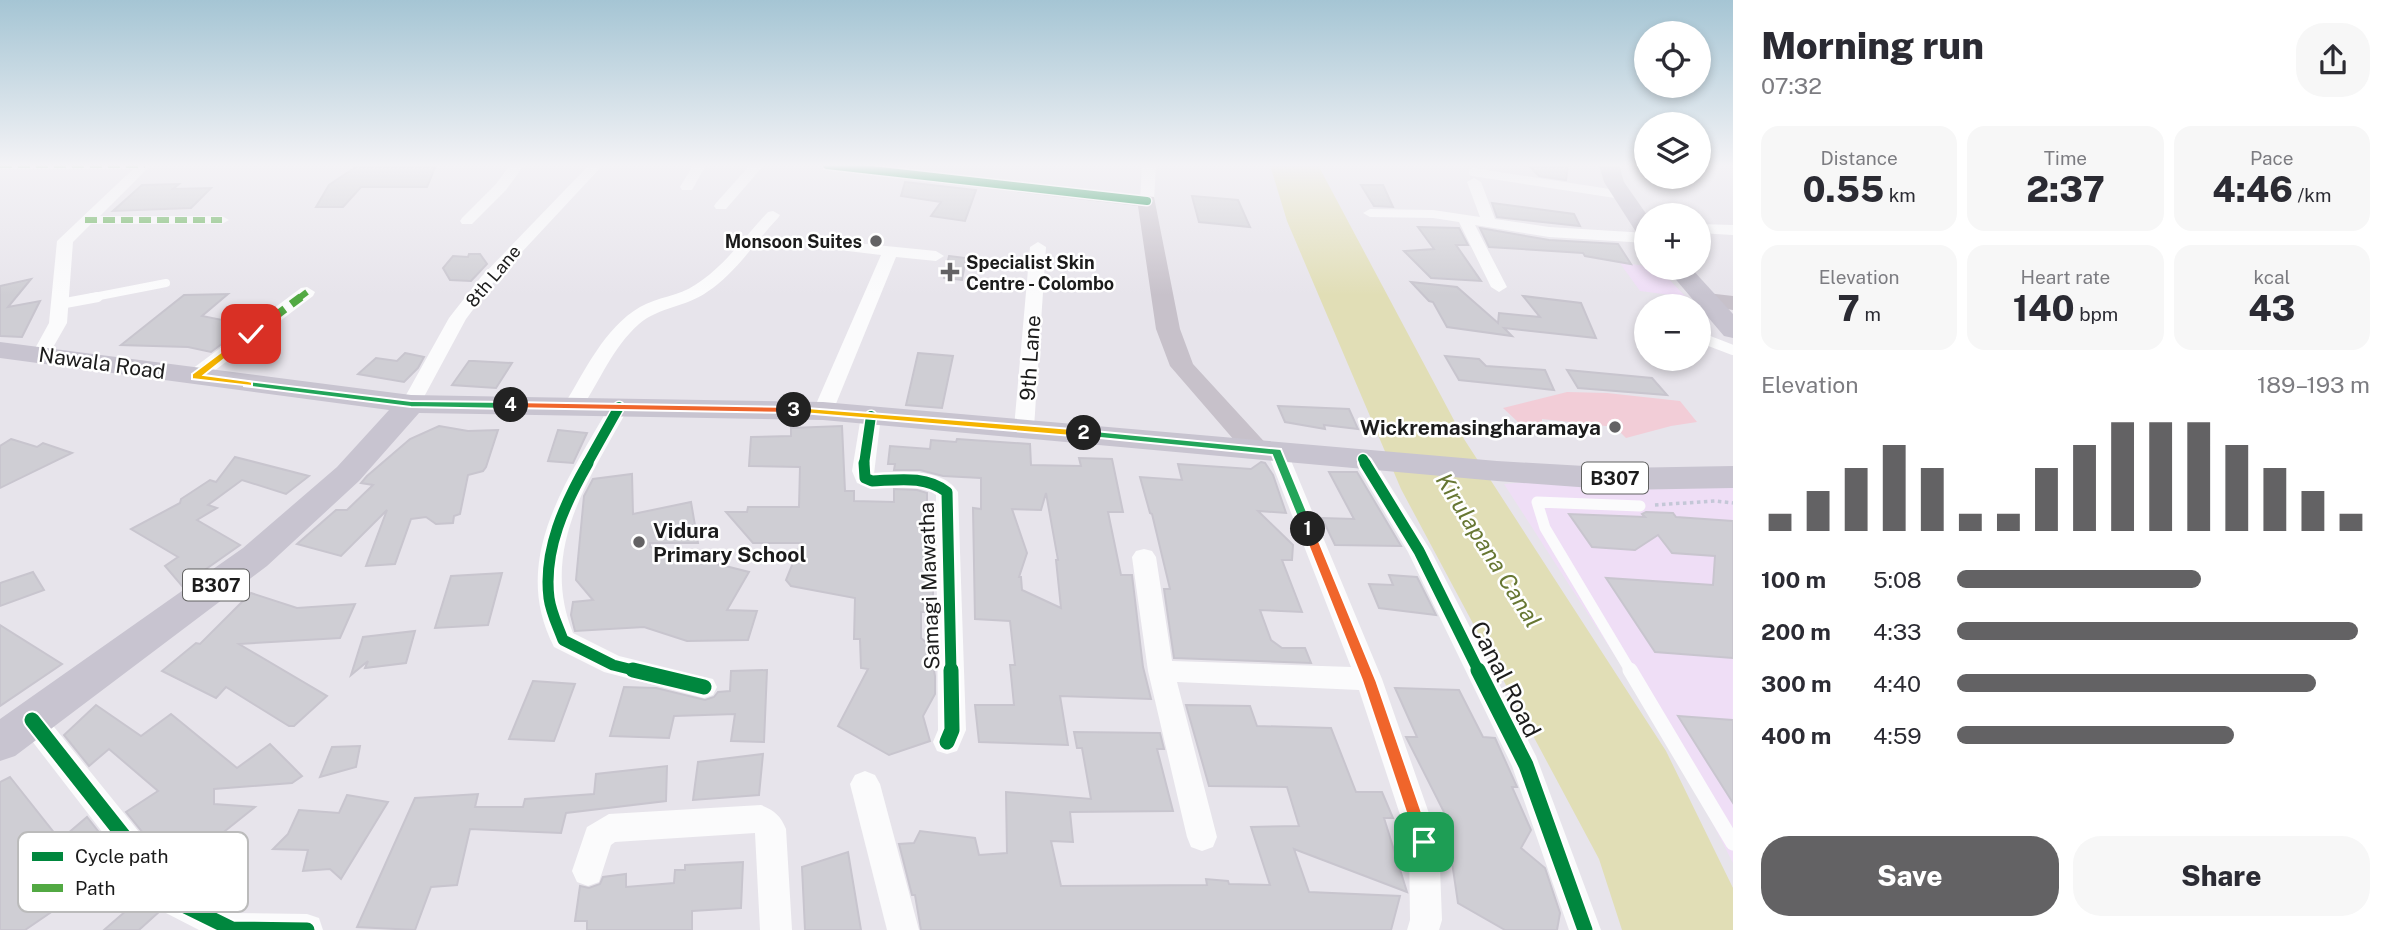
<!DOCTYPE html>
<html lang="en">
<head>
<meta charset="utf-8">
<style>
	:root { --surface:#fff; --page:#f7f7f7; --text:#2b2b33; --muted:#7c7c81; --accent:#636264 }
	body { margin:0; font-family:"Public Sans",sans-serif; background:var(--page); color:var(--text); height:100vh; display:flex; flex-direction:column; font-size:26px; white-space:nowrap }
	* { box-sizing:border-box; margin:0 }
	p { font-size:23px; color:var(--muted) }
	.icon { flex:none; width:38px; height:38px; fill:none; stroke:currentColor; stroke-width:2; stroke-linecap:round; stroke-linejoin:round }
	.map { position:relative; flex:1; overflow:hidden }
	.drawer { display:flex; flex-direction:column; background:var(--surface); width:665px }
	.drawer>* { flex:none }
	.tools { position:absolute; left:1634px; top:21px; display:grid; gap:14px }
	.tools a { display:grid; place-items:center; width:77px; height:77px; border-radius:50%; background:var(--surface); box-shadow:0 4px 10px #0003; font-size:35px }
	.pin { position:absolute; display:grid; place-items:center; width:60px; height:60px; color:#fff; margin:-30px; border-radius:14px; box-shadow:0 4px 10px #0006 }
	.km { position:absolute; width:35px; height:35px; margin:-18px; border-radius:50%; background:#222; color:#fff; font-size:19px; line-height:35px; text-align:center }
	.round { display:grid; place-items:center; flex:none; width:74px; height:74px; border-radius:28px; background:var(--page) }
	.headline { display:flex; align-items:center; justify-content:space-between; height:119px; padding:0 28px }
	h1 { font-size:38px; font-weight:800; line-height:52px }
	.stats { display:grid; grid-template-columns:repeat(3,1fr); gap:10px; height:119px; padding:7px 28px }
	.stats div { display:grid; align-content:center; border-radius:18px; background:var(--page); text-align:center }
	.stats b { font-size:35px; font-weight:800 }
	.stats small { font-size:19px; font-weight:400 }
	.stats p { font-size:19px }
	.chart { height:196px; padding:14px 28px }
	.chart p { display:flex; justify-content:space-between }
	.chart svg { width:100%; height:126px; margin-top:7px; stroke:var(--accent); stroke-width:6 }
	.action { display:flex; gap:14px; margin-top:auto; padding:14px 28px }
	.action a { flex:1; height:80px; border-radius:28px; background:var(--accent); color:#fff; font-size:28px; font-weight:800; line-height:80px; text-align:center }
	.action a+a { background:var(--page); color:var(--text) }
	ul { padding:0 28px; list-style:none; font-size:23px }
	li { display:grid; grid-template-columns:112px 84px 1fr; align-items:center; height:52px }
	li i { height:18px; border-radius:9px; background:var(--accent) }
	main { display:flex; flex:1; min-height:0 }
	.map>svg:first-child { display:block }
	.education { fill:#efdef6 }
	.park { fill:#f2cdd7 }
	.water { fill:#e1deb6 }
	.building { fill:#cfced4; stroke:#c8c5ce; stroke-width:2; fill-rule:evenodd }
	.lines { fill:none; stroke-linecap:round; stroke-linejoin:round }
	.path { stroke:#c4c7d7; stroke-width:3.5; stroke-dasharray:3.5 3.5; stroke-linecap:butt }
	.lane-far3 { stroke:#fbfbfc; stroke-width:8 }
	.lane-far2 { stroke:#fbfbfc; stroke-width:10 }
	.lane-far1 { stroke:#fbfbfc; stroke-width:11 }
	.lane { stroke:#fbfbfc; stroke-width:15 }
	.street { fill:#fbfbfc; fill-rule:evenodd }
	.secondary { fill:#c7c1ca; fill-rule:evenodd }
	.primary { fill:#c8c4d0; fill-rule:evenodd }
	.quiet-far1 { stroke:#52a943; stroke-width:6; stroke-dasharray:12 6; stroke-linecap:butt }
	.quiet { stroke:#52a943; stroke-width:8; stroke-dasharray:16 8; stroke-linecap:butt }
	.cycleway-far3-casing { stroke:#fff; stroke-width:11 }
	.cycleway-far2-casing { stroke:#fff; stroke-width:13 }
	.cycleway-far1-casing { stroke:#fff; stroke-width:16 }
	.cycleway-casing { stroke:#fff; stroke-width:19 }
	.cycleway-far3 { stroke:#00873e; stroke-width:8 }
	.cycleway-far2 { stroke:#00873e; stroke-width:10 }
	.cycleway-far1 { stroke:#00873e; stroke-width:11 }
	.cycleway { stroke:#00873e; stroke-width:15 }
	.split-1 { fill:#f0652b; stroke:#fff; stroke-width:2 }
	.split-2 { fill:#22a559; stroke:#fff; stroke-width:2 }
	.split-3 { fill:#f5b400; stroke:#fff; stroke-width:2 }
	.split-4 { fill:#f0652b; stroke:#fff; stroke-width:2 }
	.split-5 { fill:#22a559; stroke:#fff; stroke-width:2 }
	.split-6 { fill:#f5b400; stroke:#fff; stroke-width:2 }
	.poi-dot { fill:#636264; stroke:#fff; stroke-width:2.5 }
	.labels { text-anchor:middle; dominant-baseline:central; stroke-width:5; stroke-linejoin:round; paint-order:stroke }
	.far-poi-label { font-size:18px; font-weight:bold; fill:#1c1c1c; stroke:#fff; text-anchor:end }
	.far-street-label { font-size:18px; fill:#1c1c1c; stroke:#fff }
	.shield { fill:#fff; stroke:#606060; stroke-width:2 }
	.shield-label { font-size:19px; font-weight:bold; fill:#1c1c1c }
	.street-label { font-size:21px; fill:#1c1c1c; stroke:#fff }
	.poi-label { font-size:21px; font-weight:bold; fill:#1c1c1c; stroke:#fff; text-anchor:end }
	.water-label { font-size:23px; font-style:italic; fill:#677733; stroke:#fff }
	.near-street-label { font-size:24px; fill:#1c1c1c; stroke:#fff }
	.key { fill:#fff; stroke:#bbb; stroke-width:2 }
	.key-label { font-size:19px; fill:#1c1c1c }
</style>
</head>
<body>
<main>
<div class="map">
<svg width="1733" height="930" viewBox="0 0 1733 930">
	<rect width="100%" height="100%" fill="#e7e4eb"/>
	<!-- education -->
	<g class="education">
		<path d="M1619,262L1658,268L1686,297L1640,291Z"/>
		<path d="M1527,482L1733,483V863L1672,744L1504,484Z"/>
	</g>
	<!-- park -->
	<path class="park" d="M1567,392L1607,393L1680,401L1697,422L1671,426L1626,438L1615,427L1542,419V428L1519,423L1503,408Z"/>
	<!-- water -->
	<path class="water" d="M1270,165H1318L1464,439L1666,751L1733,888V930H1622L1599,859L1401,489L1287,221Z"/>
	<!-- building -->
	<g class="building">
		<path d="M359,165H436L427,187H361L343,207H316L329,185Z"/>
		<path d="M1528,165H1568L1566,180L1539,176Z"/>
		<path d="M905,182L976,190L965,221L931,216L941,202L901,196Z"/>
		<path d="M179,184L173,189L211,188L191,208L113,211L142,185Z"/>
		<path d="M1361,185H1383L1393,207L1374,206Z"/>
		<path d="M1192,196L1238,200L1250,227L1199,222Z"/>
		<path d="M1492,203L1574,214L1580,226L1497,217Z"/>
		<path d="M1418,227L1459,228L1468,245H1456L1481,281L1431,278L1404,251L1434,249Z"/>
		<path d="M1480,228L1549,240L1618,244L1631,264L1585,256L1583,253L1489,247Z"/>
		<path d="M469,254H480L487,264L471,281L450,280L443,268L453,256L468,257Z"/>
		<path d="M949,256L966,258L962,280L944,278Z"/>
		<path d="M31,279L8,307L40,301L22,337L0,336V286Z"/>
		<path d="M1411,282L1457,287L1498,323L1499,313L1540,317L1523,296L1581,303L1596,338L1504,328L1512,336L1447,327L1433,302L1429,301Z"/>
		<path d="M228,294L202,316L247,325L211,352L188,347L121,345L184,295Z"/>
		<path d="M405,353L424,357L418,368L404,382L358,374L376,358L397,361Z"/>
		<path d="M918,353L953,356L942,408L906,405Z"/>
		<path d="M1445,356L1479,359L1486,366L1545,370L1554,390L1459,380Z"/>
		<path d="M469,361H474L512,363L496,388L452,385Z"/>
		<path d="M1567,370L1652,378L1667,395L1578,388Z"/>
		<path d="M1278,406L1349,409L1358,429L1324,425L1325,429L1285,422Z"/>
		<path d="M439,426L468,431L498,430L486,467L483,471L468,475L460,514L454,516L453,523L436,524L426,517L411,519L395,564L366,566L387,510L341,556L297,544L336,510H347L373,485L361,483L367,476L410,439Z"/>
		<path d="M842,426L845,491H854V501L894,502V489L917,490L927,493V508H933V612H921V638L930,646L935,676V694L923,716L930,741L889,755L838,726L868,669L861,668L860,639H854L855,598L791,586L786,580L801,543H753L726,512H747L748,507H799L800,467L749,466L751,437L791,436V428Z"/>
		<path d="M558,430L587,433L573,463L548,461Z"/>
		<path d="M11,439L37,447L43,443L72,453L0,488V446Z"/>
		<path d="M957,439L1030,444L1031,465L1081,466L1079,458L1112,459L1123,512H1108L1121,575H1132L1143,667L1151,699L1060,696L1068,745L979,742L975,705H1014L1010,665H1015L1010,621L975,619L973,508L981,509V478L943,476L920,470H894L895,464H888L890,446L930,449L931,440L956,442ZM1046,493L1058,560H1056L1061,608L1022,590L1021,577H1019L1027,553L1012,509L1041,510Z"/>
		<path d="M235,457L309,476L286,494L242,480L208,505L217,508L197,520L240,545L182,586L165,566L178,557L131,529L180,503L181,499L210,480L216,482Z"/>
		<path d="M1261,462L1265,463L1273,475L1286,513L1258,511L1293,545L1292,560H1282L1302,612L1260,610L1271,640L1282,648H1305L1311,663L1174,658L1164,589H1170L1152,514L1150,513L1140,477L1182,480L1178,464L1251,469Z"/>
		<path d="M1329,472H1357L1401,546L1335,545L1322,518L1354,519Z"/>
		<path d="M632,474L633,514L691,502L698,543H650V547L749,572L727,610L757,611L748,640L687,641L644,627L575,631L571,615L573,602L593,600L576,580L584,496L593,479Z"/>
		<path d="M1646,512L1673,513L1676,517L1733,521V658L1655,652L1606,578L1713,585L1715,556L1672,553L1658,535L1635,550L1592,547L1569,514L1645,517L1642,514Z"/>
		<path d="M33,572L44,590L0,606V583Z"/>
		<path d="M502,573L488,625L435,628L451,576Z"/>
		<path d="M1389,575L1417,577L1436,615L1379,608L1369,584L1393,585Z"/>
		<path d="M251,593L297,608L355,604L340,638L239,644L327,696L294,726H289L226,687L216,698L162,671L196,643L200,644Z"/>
		<path d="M0,625L62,664L0,706Z"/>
		<path d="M415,631L406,663L365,668L368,661L351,675L363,637Z"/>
		<path d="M767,670L764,742L731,741L735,714L674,716L669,738L610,736L624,687L656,688L705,700L714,697L718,692L730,691L731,671Z"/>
		<path d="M533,681L575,684L554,741L509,739Z"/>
		<path d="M1395,688L1459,690L1483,737L1495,738L1517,787H1512L1531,830L1521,848L1545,868L1560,913L1557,930H1505L1458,903L1445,814L1406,737H1417Z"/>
		<path d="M96,705L141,736L171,714L237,768L270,744L302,776L292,783L214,789V804L255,807L190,859L162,835L151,843L126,812L158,791L109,749L89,766L64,735Z"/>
		<path d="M1186,705L1250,706L1257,726L1331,728L1356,792H1382L1393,818H1384L1407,892L1294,849L1309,892L1400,896L1391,930H921L915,895H912L899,844L914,843L920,831L975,838L979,855L1007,853L1006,792L1091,799L1082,748H1077L1074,732L1160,733L1164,749H1157L1173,811L1070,812L1073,842L1051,841L1061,886L1207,885L1206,879L1228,881L1229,884L1270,885L1251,827L1299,826L1287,787L1209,786Z"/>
		<path d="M1678,716L1733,720V803Z"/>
		<path d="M360,746L356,767L320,777L332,747Z"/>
		<path d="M763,754L759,795L693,800L698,762Z"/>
		<path d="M667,766L666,801L566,813L561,833L470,829L457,885L431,887L415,930L357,927L415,798L478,794L475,807H523L525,799L594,794L596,774Z"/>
		<path d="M10,777L60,840L87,817L123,863L25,930H0V782Z"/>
		<path d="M347,795L388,802L341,879L330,869L303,871L308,850L273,849L288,834L299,810L339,813Z"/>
		<path d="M848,852L861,930H805L802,867Z"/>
		<path d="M743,862L741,908L692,911V930H587V921H575L580,886L589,888L600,884L603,877L626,874V887L674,883L675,870H685V865Z"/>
		<path d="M144,895L160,911L139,930H104Z"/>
	</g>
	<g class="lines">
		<!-- path -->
		<path class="path" d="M1655,505L1715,501L1733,503"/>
		<!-- lane-far3 -->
		<g class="lane-far3">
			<path d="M1473,172L1622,195"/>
			<path d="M89,298L166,283"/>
		</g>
		<!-- lane-far2 -->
		<g class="lane-far2">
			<path d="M60,304L98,297"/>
			<path d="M1699,337L1733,350"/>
		</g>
		<!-- lane-far1 -->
		<path class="lane-far1" d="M1631,672L1545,528L1537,502L1640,506"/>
		<!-- lane -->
		<path class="lane" d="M1630,670L1733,843"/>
		<!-- street -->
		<g class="street">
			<path d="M0,165H151L100,216H222L229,220L222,224H91L73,242L67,323L47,358L41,359L32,354L49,323L57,241L133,169H0Z"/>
			<path d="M510,165H524L506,190L472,224H462L460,221L462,218L496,184Z"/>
			<path d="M589,165H603L493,283L466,319L418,408H404L401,404L449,318L481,277Z"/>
			<path d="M693,165H706L692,190H682L680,187Z"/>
			<path d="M750,165H764L726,209H716L714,206L716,203Z"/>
			<path d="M1142,165H1156L1154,201L1147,205L1140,201Z"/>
			<path d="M1474,178L1481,182L1495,219L1549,227L1647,233V243L1549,237L1475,225L1507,287L1499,292L1491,287L1459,222L1433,218L1370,217L1363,213L1370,209L1433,210L1480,217L1467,182Z"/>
			<path d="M773,211L780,215L778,218C755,242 735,274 707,292C686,307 659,307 639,324C612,348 600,381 581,409H567L564,405C585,371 604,328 640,307C657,297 679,296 695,285C724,267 745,236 768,212Z"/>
			<path d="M1699,224L1733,225V235L1699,233Z"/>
			<path d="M836,241L936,251L944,256L936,261L896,257L833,411L830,415H816L813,411L881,255L831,249L828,246L831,243Z"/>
			<path d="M1038,242L1046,247L1034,428L1031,432H1017L1014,428L1030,247Z"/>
			<path d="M307,287L315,292L313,296L202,380H188L186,376L188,372L301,288Z"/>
			<path d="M619,401L626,403L629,407C589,479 539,549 573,633L619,656L713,679L717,687L713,695L704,698L604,672L554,647C509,560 567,481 609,407L612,403Z"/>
			<path d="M871,410L878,412L881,416L874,474C900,473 942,466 958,492L966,730L957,751L947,754L937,751L933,742L938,730L936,495C913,478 882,494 857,483L852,471L861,416L864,412Z"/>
			<path d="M1277,444L1284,446L1287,451L1382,679L1439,842L1442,920L1439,930H1407L1410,920L1409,842L1359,690L1177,682L1217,837L1213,847L1202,851L1191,847L1187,837L1148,671L1132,557L1136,551L1144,549L1152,551L1156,557L1172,661L1351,667L1267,451L1270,446Z"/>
			<path d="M1363,452L1370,454L1431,551L1536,756L1601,930H1569L1512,766L1408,552L1353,459L1356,454Z"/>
			<path d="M32,708L42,712L186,890L234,913L307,914L319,918L323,930H199L164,912L22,728L18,720L22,712Z"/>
			<path d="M865,771L875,775L880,784L919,930H887L850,784L855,775Z"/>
			<path d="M761,805C774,810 781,816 786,829L792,930H760L755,833L615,842L611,845L599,882L588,886L577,882L572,871L587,827L609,814Z"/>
		</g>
		<!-- secondary -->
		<g class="secondary">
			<path d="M818,165H872L1154,197L1180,329L1193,364L1271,449L1267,455L1257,458L1247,455L1170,366L1156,329L1138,206L827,170Z"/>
			<path d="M1707,293L1733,296V310L1699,305L1696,300L1699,295Z"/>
		</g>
		<!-- primary -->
		<g class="primary">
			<path d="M1599,165H1619L1624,182L1647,215V239L1639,237L1636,232L1604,182Z"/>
			<path d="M1666,268H1691L1733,314V338L1724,336Z"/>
			<path d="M0,342L411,395L823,402L1497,461L1619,468L1733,466V488L1619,490L1497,481L823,420L419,413L359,481L267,566L15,756L0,761V719L243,548L337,467L389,410L0,358Z"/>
		</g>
		<!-- quiet-far1 -->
		<g class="quiet-far1">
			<path d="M0,165H145"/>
			<path d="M85,220H222"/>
			<path d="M299,298L307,292"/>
		</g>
		<!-- quiet -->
		<path class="quiet" d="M195,376L301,297"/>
		<defs>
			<path id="cycleway-far3" d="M827,165L1147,201"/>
			<g id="cycleway-far2">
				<path d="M1363,459L1366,464"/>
				<path d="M587,464L619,407"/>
				<path d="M864,464L871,416"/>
			</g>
			<g id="cycleway-far1">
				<path d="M588,463C565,503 543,550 549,598C551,613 558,626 563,640L613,665L641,672"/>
				<path d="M864,463L865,478L872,481C898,480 925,475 947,492L951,672"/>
				<path d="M1365,463L1419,551L1479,672"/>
			</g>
			<g id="cycleway">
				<path d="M633,670L704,687"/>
				<path d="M1478,670L1526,765L1585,930"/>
				<path d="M32,720L175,901L232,929L307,930"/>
				<path d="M947,742L952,730L951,670"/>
			</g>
		</defs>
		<!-- cycleway-far3 casing -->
		<use href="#cycleway-far3" class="cycleway-far3-casing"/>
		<!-- cycleway-far2 casing -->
		<use href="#cycleway-far2" class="cycleway-far2-casing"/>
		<!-- cycleway-far1 casing -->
		<use href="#cycleway-far1" class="cycleway-far1-casing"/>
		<!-- cycleway casing -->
		<use href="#cycleway" class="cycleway-casing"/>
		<!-- cycleway-far3 -->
		<use href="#cycleway-far3" class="cycleway-far3"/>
		<!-- cycleway-far2 -->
		<use href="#cycleway-far2" class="cycleway-far2"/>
		<!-- cycleway-far1 -->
		<use href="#cycleway-far1" class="cycleway-far1"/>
		<!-- cycleway -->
		<use href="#cycleway" class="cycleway"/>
	</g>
	<!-- sky -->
	<linearGradient id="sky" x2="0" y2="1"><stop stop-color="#a5c5d4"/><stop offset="0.56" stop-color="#f4f3f6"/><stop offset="1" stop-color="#f4f3f6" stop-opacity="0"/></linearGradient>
	<rect width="1733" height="295" fill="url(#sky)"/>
	<!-- split-1 -->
	<path class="split-1" d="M1308,525L1314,529L1376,680L1432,842L1430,847L1424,850L1418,847L1416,842L1362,680L1302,529Z"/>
	<!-- split-2 -->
	<path class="split-2" d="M1084,430L1281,449L1314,529L1308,534L1302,529L1272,455L1080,436V431Z"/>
	<!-- split-3 -->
	<path class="split-3" d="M794,407L1084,430L1089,433L1084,437L791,412V408Z"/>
	<!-- split-4 -->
	<path class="split-4" d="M511,402L794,407L800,410L794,413L507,408L506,405Z"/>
	<!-- split-5 -->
	<path class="split-5" d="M248,381L411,401L511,402L516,405L511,409L411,407L244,386V382Z"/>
	<!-- split-6 -->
	<path class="split-6" d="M248,332L256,334L204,375L248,381L252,382V386L192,379V374Z"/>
	<!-- markers -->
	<g class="poi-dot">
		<circle cx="876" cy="241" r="7"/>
		<path d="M946.5 261.5h7v7h7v7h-7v7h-7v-7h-7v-7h7z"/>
		<circle cx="1615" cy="427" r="7"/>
		<circle cx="639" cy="542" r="7"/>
	</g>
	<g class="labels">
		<!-- far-poi labels -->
		<g class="far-poi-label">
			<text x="862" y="241">Monsoon Suites</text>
			<text x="966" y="262" text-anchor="start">Specialist Skin<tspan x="966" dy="21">Centre - Colombo</tspan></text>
		</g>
		<!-- far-street labels -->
		<g class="far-street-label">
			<text transform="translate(493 276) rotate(-50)">8th Lane</text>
		</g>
		<!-- shield labels -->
		<g class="shield">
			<rect x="1582" y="462.5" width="66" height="31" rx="5"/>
			<rect x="183" y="569.5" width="66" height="31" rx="5"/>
		</g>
		<g class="shield-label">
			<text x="1615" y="478">B307</text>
			<text x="216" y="585">B307</text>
		</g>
		<!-- street labels -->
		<g class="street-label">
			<text transform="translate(1030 358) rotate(-86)">9th Lane</text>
			<text transform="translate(102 363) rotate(8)">Nawala Road</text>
			<text transform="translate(929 586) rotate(-92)">Samagi Mawatha</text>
		</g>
		<!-- poi labels -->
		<g class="poi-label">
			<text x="1601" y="427">Wickremasingharamaya</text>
			<text x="653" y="530" text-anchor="start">Vidura<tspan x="653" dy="24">Primary School</tspan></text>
		</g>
		<!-- water labels -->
		<g class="water-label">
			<text transform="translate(1489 550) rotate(58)">Kirulapana Canal</text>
		</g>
		<!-- near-street labels -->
		<g class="near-street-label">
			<text transform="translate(1506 679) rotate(63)">Canal Road</text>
		</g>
	</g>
	<!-- legend -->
	<rect x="18" y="832" width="230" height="80" rx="10" class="key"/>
	<rect x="32" y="852" width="31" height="9" fill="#00873e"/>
	<rect x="32" y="884" width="31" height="8" fill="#52a943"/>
	<g class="key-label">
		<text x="75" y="863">Cycle path</text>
		<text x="75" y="895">Path</text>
	</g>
</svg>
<div class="tools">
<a><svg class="icon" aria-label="locate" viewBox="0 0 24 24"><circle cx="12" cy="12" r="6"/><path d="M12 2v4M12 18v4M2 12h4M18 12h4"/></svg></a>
<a><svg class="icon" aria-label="layers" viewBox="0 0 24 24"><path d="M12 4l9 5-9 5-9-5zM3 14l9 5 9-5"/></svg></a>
<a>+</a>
<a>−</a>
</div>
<div class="pin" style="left:1424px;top:842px;background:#1e9e55"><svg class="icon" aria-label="arrive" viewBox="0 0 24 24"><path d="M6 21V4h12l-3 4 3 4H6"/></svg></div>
<div class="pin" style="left:251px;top:334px;background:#d93025"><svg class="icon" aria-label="check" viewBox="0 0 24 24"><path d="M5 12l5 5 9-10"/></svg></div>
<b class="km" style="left:1308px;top:529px">1</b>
<b class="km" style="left:1084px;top:433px">2</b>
<b class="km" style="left:794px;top:410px">3</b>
<b class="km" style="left:511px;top:405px">4</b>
</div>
<section class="drawer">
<div class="headline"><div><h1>Morning run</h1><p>07:32</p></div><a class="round"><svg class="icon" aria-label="share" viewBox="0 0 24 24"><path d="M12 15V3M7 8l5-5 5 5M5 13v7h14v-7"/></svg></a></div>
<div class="stats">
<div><p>Distance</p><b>0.55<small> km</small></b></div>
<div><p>Time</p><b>2:37</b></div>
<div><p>Pace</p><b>4:46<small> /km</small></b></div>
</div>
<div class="stats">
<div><p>Elevation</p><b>7<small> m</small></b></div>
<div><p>Heart rate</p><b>140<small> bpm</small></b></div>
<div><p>kcal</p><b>43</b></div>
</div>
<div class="chart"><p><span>Elevation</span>189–193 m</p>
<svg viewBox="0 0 160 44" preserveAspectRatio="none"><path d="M5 44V38M15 44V30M25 44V22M35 44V14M45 44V22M55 44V38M65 44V38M75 44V22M85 44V14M95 44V6M105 44V6M115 44V6M125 44V14M135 44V22M145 44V30M155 44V38"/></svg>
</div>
<ul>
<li><b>100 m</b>5:08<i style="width:59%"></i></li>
<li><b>200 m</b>4:33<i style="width:97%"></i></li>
<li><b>300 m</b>4:40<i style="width:87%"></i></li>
<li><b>400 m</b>4:59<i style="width:67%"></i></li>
</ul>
<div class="action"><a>Save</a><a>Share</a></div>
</section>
</main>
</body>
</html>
